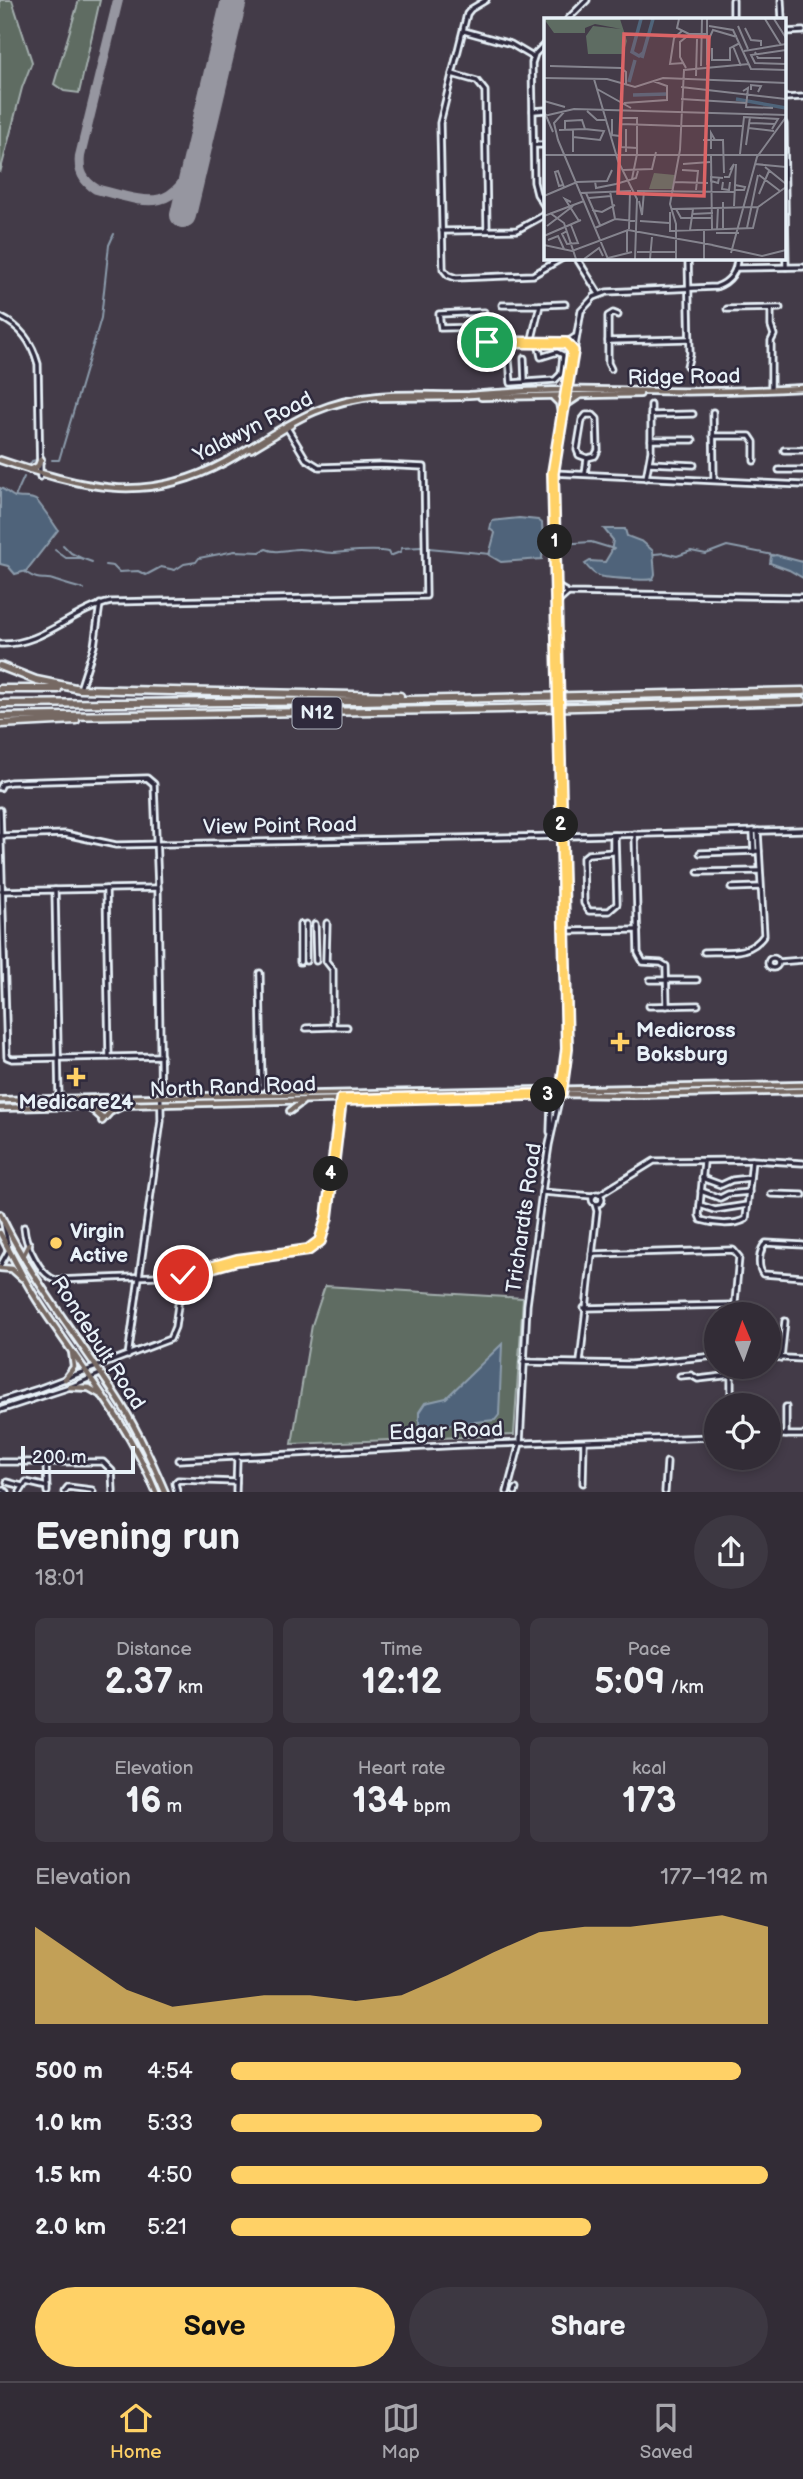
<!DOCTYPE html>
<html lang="en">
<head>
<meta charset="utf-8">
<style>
	:root { --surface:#322c36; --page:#3d3842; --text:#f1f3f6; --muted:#a8a7ad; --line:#4d4851; --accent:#ffd166 }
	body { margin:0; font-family:"Balsamiq Sans",sans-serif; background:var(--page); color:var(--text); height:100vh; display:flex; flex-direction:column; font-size:26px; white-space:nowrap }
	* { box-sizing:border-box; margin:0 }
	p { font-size:23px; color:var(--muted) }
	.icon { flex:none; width:38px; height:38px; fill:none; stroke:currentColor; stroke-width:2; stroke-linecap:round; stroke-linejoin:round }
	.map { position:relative; height:1492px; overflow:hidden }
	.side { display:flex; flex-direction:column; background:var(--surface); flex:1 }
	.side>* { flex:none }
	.needle { width:46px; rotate:358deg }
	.fabs { position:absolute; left:704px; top:1302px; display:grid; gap:14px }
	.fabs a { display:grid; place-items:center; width:77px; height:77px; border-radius:50%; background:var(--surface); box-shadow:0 4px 10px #0003,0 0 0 2px var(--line); font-size:35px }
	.scale { position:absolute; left:21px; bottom:18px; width:114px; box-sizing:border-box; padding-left:7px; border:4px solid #e8f1f8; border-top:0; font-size:19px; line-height:24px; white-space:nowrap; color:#e8f1f8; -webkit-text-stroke:5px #2f2a3d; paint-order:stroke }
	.pin { position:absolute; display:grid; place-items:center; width:60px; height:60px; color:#fff; margin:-30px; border:4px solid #fff; border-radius:50%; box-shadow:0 2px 7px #0007 }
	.km { position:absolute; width:35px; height:35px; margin:-18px; border-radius:50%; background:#222; color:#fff; font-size:19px; line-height:35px; text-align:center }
	.round { display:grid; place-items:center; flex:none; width:74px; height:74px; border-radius:37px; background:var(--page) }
	.summary { display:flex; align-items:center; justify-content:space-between; height:119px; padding:0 35px }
	h1 { font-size:38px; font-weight:600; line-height:52px }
	.figures { display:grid; grid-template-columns:repeat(3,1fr); gap:10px; height:119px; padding:7px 35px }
	.figures div { display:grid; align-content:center; border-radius:10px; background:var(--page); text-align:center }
	.figures b { font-size:35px; font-weight:600 }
	.figures small { font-size:19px; font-weight:400 }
	.figures p { font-size:19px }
	.chart { height:196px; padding:14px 35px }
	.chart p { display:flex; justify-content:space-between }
	.chart svg { width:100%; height:126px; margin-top:7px; fill:var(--accent); opacity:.7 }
	.button { display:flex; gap:14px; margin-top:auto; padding:14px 35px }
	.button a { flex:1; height:80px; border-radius:42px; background:var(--accent); color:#111; font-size:28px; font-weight:600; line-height:80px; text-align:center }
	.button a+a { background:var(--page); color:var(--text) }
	ul { padding:0 35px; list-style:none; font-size:23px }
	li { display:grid; grid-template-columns:112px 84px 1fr; align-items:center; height:52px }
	li i { height:18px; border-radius:9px; background:var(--accent) }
	.tabs { display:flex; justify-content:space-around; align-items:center; height:98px; border-top:2px solid var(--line); background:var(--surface); font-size:19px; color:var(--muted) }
	.tabs a { display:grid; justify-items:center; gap:4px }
	.tabs .active { color:var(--accent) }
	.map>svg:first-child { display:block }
	.green { fill:#5e6c62; stroke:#a3aead; stroke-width:2 }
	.water { fill:#4f647a; stroke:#8c9cac; stroke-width:2 }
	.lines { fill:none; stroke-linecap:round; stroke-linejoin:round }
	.stream { stroke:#8c9cac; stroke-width:2 }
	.taxiway { stroke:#9696a0; stroke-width:10 }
	.runway { stroke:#9696a0; stroke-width:26 }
	.minor-casing { stroke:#e8f1f8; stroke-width:9 }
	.major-casing { stroke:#e8f1f8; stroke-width:10 }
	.highway-casing { stroke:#e8f1f8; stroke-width:11 }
	.minor { stroke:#2f2a3d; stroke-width:3.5 }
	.major { stroke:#766964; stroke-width:4.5 }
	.highway { stroke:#766964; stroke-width:6 }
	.minor-bridge-casing { stroke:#e8f1f8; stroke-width:9; stroke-linecap:butt }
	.minor-bridge { stroke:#2f2a3d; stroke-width:3.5 }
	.route-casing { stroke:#fff; stroke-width:14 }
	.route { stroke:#ffd166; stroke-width:9 }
	.poi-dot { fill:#ffd166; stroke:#2f2a3d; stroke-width:2.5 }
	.labels { text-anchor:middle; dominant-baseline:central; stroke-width:5; stroke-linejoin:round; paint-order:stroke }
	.shield { fill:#2f2a3d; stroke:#b0b5c0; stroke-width:2 }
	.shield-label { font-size:19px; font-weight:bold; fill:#e8f1f8 }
	.street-label { font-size:21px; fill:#e8f1f8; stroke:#2f2a3d }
	.poi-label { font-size:21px; font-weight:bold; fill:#e8f1f8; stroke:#2f2a3d; text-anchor:start }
	.inset-river { fill:none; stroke:#4f647a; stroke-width:3.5 }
	.inset-road { fill:none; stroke:#85848e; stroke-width:2 }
	.view { fill:#db6466; fill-opacity:0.15; stroke:#db6466; stroke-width:3.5 }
	.inset-edge { fill:none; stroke:#e8f1f8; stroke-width:3.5 }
</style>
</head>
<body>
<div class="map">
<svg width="803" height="1492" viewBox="0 0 803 1492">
	<rect width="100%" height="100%" fill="#433b48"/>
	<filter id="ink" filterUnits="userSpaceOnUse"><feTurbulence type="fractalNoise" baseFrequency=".0143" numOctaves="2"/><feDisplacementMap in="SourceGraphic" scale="14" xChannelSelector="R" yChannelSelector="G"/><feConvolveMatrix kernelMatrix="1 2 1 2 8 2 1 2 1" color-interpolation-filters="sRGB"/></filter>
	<g filter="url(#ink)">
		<!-- green -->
		<g class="green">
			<path d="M0,0H12L32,62L22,88L0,173Z"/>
			<path d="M79,0H100L79,93L64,91L54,84Z"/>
			<path d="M325,1286L523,1298L514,1435L292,1444L312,1325Z"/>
		</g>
		<!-- water -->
		<g class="water">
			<path d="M0,488C6,490 10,495 15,497C22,499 33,496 38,502C45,511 52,521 58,530L26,571L15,574L8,566L0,564Z"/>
			<path d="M519,518L538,520L542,523L543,540L549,541V546L543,547L542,559L501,562L489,555L495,533L490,529L492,521Z"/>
			<path d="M604,529H625L627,536L643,542L653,551L655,574L653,579C648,581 605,578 599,576C593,574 589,569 585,564L590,561L605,562L611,552L613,540Z"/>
			<path d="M776,555L803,562V578L789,570L770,563L771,556Z"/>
			<path d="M502,1344L499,1415L495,1420L419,1428V1412L425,1403L446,1398Z"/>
		</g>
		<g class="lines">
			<!-- stream -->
			<g class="stream">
				<path d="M52,460H59L101,318L109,245L114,234"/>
				<path d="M28,468L32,461L36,460"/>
				<path d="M15,497L24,477"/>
				<path d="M560,544L591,542L614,549"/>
				<path d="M63,545L71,553L81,558"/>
				<path d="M429,548L490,554"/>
				<path d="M55,550L66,558H81L92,562"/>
				<path d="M654,554L665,553L677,556L691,551L706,554L727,546L773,555"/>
				<path d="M105,565L113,566L119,572L138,571L146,575L161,567L175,570L184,564L196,562L199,558L235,551L260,552L266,549C277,554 288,549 299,549C311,549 322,553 333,553C348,552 374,549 388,552L390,556L400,552L402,548L422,547"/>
				<path d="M25,572C43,584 42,575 56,581C65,584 74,587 84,589"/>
			</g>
			<!-- taxiway -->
			<path class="taxiway" d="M118,0L80,156C78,171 83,181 96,189C144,201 171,216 195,161"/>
			<!-- runway -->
			<path class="runway" d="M183,215L234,0"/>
			<defs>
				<g id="minor">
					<path d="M486,0L471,9L467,14L440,123L443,269L448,275L456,278L533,275L564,257"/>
					<path d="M733,0V19"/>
					<path d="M781,0L782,19"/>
					<path d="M568,19L587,0"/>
					<path d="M464,31L511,44L533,57"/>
					<path d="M784,32L803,31"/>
					<path d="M546,43L535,54L532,63L534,182L537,194L546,208"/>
					<path d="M452,74L477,81L485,91L487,230"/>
					<path d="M784,98L803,97"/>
					<path d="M533,111L546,110"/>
					<path d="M784,124L786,267"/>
					<path d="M534,145H546"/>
					<path d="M442,231L517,230L546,214"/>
					<path d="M576,257L599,294"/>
					<path d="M737,268L803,267"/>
					<path d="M502,305H540"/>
					<path d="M727,309L780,308"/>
					<path d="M771,309V326L774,335L771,341V389"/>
					<path d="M618,315L613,313L608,316V341L689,339"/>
					<path d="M0,317C21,327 32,342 38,364L40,477"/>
					<path d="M485,327L441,328L439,314L484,312L489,344L566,343L575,337"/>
					<path d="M608,341V363L611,369"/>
					<path d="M531,343L540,305L565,304"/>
					<path d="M524,358L525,382"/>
					<path d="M509,359L511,383L555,380L561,374L563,355L557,352L541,357L538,343"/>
					<path d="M687,366L690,354L688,257"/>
					<path d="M713,412L714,480"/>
					<path d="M586,415H593L597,419L598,450L595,456L587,458L579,455L577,450L582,420Z"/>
					<path d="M651,415L693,414"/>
					<path d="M713,436H750L754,442V461"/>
					<path d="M651,440H693"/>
					<path d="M784,450H803"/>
					<path d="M650,463L694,465"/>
					<path d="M779,470H803"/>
					<path d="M553,473L803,485"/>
					<path d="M585,474L587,459"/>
					<path d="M646,478L651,451V405"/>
					<path d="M556,586L568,593L803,597"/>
					<path d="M557,603L568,593"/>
					<path d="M0,644C42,646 72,610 111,602L426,596L424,467L381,465L319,467L306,459L286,426"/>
					<path d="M557,672L553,473L581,311L594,297L607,292L716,287C730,282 737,272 737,257"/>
					<path d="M80,689L94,646L100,604"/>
					<path d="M0,788L2,784L10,782L147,778L154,784L158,888L161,1121L128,1356"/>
					<path d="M0,810L7,1057L12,1059L161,1056"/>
					<path d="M753,831L754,852"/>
					<path d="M635,834L638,953L643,962L661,963L666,966L667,1006"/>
					<path d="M613,835V852L588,854L583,858L584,903L589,911H609L617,904L615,835"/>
					<path d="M1,836L65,834L116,845L561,836"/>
					<path d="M568,836L803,830"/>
					<path d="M700,853L759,851"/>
					<path d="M698,872L759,871"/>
					<path d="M731,888L760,887"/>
					<path d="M106,889L109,1057"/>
					<path d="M55,890L59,1099"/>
					<path d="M1,891L158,888"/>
					<path d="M300,924V962"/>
					<path d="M306,924V961"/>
					<path d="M315,924L316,961"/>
					<path d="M564,931L638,930"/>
					<path d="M704,952C727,951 750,956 764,935L758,831"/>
					<circle cx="773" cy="963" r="5"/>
					<path d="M778,962L803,960"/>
					<path d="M260,973L262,1088"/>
					<path d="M650,980H697"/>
					<path d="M649,1006L698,1005"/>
					<path d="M333,1027H347"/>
					<path d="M306,1028L333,1027V970L326,961L327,923"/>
					<path d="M542,1095L551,1103L550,1132"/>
					<path d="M704,1162L699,1215L701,1220C714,1224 734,1226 746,1219L752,1160"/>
					<path d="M702,1178L721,1185L732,1180L750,1178"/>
					<path d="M701,1191L720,1198L728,1194L749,1192"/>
					<path d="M542,1192L593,1196"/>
					<path d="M771,1194L803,1195"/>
					<circle cx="597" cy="1199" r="5"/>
					<path d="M599,1195L654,1161L752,1160L803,1163"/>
					<path d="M700,1205L715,1210L747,1205"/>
					<path d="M24,1227C25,1243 40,1276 56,1280L183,1275L224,1263L308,1250L320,1241L323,1235L341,1100"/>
					<path d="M803,1245L766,1243C759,1249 757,1267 763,1274L803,1277"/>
					<path d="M592,1254L733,1250L739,1257L734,1314"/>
					<path d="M0,1266L9,1250L4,1224"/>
					<path d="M584,1308L735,1305"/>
					<path d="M768,1357L803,1359"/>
					<path d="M781,1358L785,1321"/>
					<path d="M523,1362L631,1364L716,1356"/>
					<path d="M580,1362L597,1211L595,1204"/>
					<path d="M680,1376L691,1375L698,1379L732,1375"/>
					<path d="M0,1401L38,1389L170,1339L175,1327L182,1276"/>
					<path d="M731,1405V1367"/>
					<path d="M0,1410L70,1387L100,1374"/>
					<path d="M768,1435H803"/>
					<path d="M786,1435V1407"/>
					<path d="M178,1460L462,1445L716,1437"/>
					<path d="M0,1462H103L112,1471L113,1492"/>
					<path d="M46,1462L47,1492"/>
					<path d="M7,1482L22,1486"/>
					<path d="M583,1483L584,1442"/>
					<path d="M3,1490L7,1492"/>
					<path d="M20,1492L26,1482L47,1487"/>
					<path d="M64,1492L68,1487L92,1490L93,1492"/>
					<path d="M177,1492L175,1483L178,1480L236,1482"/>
					<path d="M236,1492L237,1458"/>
					<path d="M507,1492L520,1443L527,1305L542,1192L549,1145L566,1068L559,728"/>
					<path d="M515,1492L516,1489"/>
					<path d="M665,1492L667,1462"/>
				</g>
				<g id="major">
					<path d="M481,397L640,394"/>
					<path d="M553,397L559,403L562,417"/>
					<path d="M379,398L461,397"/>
					<path d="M564,406L579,396"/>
					<path d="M251,449L291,425"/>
					<path d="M0,460C81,487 144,506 225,462C282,431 310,402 379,396C409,393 439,396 469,395C501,393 532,390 564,390C593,389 621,391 649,391C700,392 752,391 803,388"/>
					<path d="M30,470L38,466L41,459"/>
					<path d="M0,1100L803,1085"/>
					<path d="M87,1107L94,1111L103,1119"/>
					<path d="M0,1108L561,1094L634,1095L803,1091"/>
					<path d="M290,1111L302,1102"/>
					<path d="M102,1121L110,1112L122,1106"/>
					<path d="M0,1214C31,1279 77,1336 116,1396C136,1426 151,1459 165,1492"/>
					<path d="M0,1233C12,1255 23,1278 37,1300C78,1364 127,1420 156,1492"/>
					<path d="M23,1256L29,1244"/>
					<path d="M0,1268L12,1269L22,1278"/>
					<path d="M65,1379L74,1367L72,1352"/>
					<path d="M70,1387L89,1388L103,1396"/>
				</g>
				<g id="highway">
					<path d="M0,666L36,680L80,689L400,696"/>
					<path d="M0,689H58"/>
					<path d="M0,704L360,701L803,691"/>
					<path d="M0,717L503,709L803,701"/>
					<path d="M0,724L76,720"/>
				</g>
			</defs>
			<!-- minor casing -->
			<use href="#minor" class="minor-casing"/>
			<!-- major casing -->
			<use href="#major" class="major-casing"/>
			<!-- highway casing -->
			<use href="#highway" class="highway-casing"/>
			<!-- minor -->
			<use href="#minor" class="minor"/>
			<!-- major -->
			<use href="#major" class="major"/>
			<!-- highway -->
			<use href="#highway" class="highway"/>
			<defs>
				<path id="minor-bridge" d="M557,672L559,728"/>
			</defs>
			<!-- minor-bridge casing -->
			<use href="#minor-bridge" class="minor-bridge-casing"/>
			<!-- minor-bridge -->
			<use href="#minor-bridge" class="minor-bridge"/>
		</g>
	</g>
	<g class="lines" filter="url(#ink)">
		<defs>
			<path id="route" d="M183,1275L237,1260L308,1250L320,1241L327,1217L341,1100L561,1094L567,1049L553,473L573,351L566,343L487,342"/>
		</defs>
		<!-- route casing -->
		<use href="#route" class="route-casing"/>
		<!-- route -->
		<use href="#route" class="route"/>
	</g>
	<!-- markers -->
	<g class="poi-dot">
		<path d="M616.5 1031.5h7v7h7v7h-7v7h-7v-7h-7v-7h7z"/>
		<path d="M72.5 1066.5h7v7h7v7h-7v7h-7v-7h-7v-7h7z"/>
		<circle cx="56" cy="1243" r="7"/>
	</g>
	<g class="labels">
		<!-- shield labels -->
		<rect class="shield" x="292.5" y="697.5" width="49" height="31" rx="5"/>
		<g class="shield-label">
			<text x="317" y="713">N12</text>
		</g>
		<!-- street labels -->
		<g class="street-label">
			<text transform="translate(684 377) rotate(-1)">Ridge Road</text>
			<text transform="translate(253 427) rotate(-27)">Yaldwyn Road</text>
			<text transform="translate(280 826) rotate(-1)">View Point Road</text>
			<text transform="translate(233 1087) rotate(-2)">North Rand Road</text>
			<text transform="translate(524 1218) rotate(-82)">Trichardts Road</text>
			<text transform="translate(98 1343) rotate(57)">Rondebult Road</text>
			<text transform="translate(446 1431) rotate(-2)">Edgar Road</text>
		</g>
		<!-- poi labels -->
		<g class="poi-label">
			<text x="636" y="1030">Medicross<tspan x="636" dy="24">Boksburg</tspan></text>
			<text x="76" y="1102" text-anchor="middle">Medicare24</text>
			<text x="70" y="1231">Virgin<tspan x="70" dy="24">Active</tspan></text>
		</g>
	</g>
	<!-- overview -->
	<g transform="translate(544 18)">
		<rect width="242" height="242" fill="#433b48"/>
		<path d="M0,1H76L83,23L79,36H44L42,18L49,8L77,11L51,6L41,10V15H10ZM110,155L131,157L129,171H105Z" fill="#5e6c62"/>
		<path class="inset-river" d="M97,1L88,34L95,38L100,34M98,40L109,1M85,64L91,42M89,77L123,76M192,81L242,90"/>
		<path class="inset-road" d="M135,1L133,10L145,16M221,1L237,27M230,1L242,20M165,8L189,12L207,51L242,52M194,8L204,31M201,10L207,22L217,23V28M139,12L130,20L126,46L140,45M164,23L169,12L193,19M189,28L197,48M168,30V42H186M242,32L207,37L211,45L242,46M200,33L242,26M211,34L214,40H237M186,43V30L196,25M163,47V1M6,48L77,50L82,54V67M157,48L158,1M142,50L136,39V24L146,16H163M152,58L153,21M0,60L63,61L91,69L119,60L242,65M50,61L74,143L93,181L91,241M137,69L242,81M53,71L87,90M207,72V67L217,68L214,74M199,73L204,70L202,89L229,90M137,81L202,85M0,83L21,89M80,85L123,82V68L109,63M0,93L9,114M43,93L53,102H62M0,98L30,91L242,97M68,101V117L76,118M205,105L231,106M77,106L136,108M137,108H198M204,110L230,113M21,111V103L38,102L41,111L60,113L56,122L29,119M15,112L41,111M14,122L64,241M14,122L10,105L21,93M159,122H179L180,155M202,127L206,99M167,131V115L171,122M29,134V112M82,134V111M196,136L200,99L234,101L228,111M0,137H242M167,137L168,211M139,146L166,144M211,146L242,149M221,149L242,166M79,152L108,151L112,134M138,152L154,153L152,172M215,157L236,173M180,159H185L190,146L186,152M175,160L174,165L167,163V159L179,160M88,161L93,136V100H77V129L93,130M51,163L52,170L72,166L92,160L94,153M130,164L164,165M179,164L178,171L185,172L186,164M19,167L15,168L11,154L14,153L20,169M191,172H200L201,169L191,167M66,173L71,201M93,173L191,174M36,175L86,173L85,211M42,175L56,207M215,176L225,153M0,178L33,164L63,163L68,152M45,180L67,178M95,183L98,197L100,173M27,184L21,181L35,203M190,188L192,146M127,191L214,189M132,191L137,200H168M48,192L58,194L71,187M126,194V213L209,210L214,189L242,169M6,195L20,205L32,241M148,196L169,195M0,198L40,183M96,203L125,205M3,208L29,188M51,210L71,201L91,203M179,210V184M203,210L214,157M173,211L174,189M146,212L149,191M23,213L18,216L23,226L34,225L27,207M172,215H195M0,218L37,202M4,222L14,218L20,231M0,227L28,233L84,212L169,227M168,227L218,238L242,232M83,234V213M93,234H133M187,235L213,139L242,99M64,240L88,234M40,241L55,230L59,238M106,241L108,219M132,241V206L126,186L136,132L140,52L205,46M160,241V211"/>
		<path class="view" d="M80,16L165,19L160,178L74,175Z"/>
		<rect width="242" height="242" class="inset-edge"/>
	</g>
</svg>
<div class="fabs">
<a><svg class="needle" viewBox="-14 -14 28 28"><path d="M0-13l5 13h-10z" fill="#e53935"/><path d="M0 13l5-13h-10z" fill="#a8a7ad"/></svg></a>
<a><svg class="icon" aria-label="locate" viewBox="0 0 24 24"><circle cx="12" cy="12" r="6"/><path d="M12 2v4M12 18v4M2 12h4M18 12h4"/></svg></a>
</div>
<div class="scale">200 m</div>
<div class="pin" style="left:487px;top:342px;background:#1e9e55"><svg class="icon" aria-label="arrive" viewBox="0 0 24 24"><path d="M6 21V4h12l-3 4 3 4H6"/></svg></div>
<div class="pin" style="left:183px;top:1275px;background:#d93025"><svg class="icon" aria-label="check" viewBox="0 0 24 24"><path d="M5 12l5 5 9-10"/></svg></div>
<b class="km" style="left:555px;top:542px">1</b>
<b class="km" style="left:561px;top:825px">2</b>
<b class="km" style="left:548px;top:1095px">3</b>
<b class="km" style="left:331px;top:1174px">4</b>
</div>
<section class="side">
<div class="summary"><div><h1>Evening run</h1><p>18:01</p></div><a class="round"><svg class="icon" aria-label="share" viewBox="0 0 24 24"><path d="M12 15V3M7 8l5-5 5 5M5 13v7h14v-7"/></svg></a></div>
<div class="figures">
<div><p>Distance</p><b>2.37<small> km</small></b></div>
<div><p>Time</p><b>12:12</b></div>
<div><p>Pace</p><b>5:09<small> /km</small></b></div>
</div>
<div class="figures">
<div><p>Elevation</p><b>16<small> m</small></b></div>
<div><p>Heart rate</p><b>134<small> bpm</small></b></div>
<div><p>kcal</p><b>173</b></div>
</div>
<div class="chart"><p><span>Elevation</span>177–192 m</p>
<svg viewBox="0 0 160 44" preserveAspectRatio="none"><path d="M0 44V10L10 21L20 32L30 38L40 36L50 34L60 34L70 36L80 34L90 27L100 19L110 12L120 10L130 10L140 8L150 6L160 10V44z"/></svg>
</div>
<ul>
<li><b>500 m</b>4:54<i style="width:95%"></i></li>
<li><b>1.0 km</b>5:33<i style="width:58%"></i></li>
<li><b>1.5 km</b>4:50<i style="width:100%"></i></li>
<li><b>2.0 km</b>5:21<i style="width:67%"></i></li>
</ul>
<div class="button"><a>Save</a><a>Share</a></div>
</section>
<nav class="tabs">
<a class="active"><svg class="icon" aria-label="home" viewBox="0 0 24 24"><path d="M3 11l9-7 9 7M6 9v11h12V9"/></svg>Home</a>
<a><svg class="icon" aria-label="map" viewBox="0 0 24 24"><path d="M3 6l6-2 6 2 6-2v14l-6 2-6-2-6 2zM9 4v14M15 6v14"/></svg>Map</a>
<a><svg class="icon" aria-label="saved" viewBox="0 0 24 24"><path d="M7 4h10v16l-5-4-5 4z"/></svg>Saved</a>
</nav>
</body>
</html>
